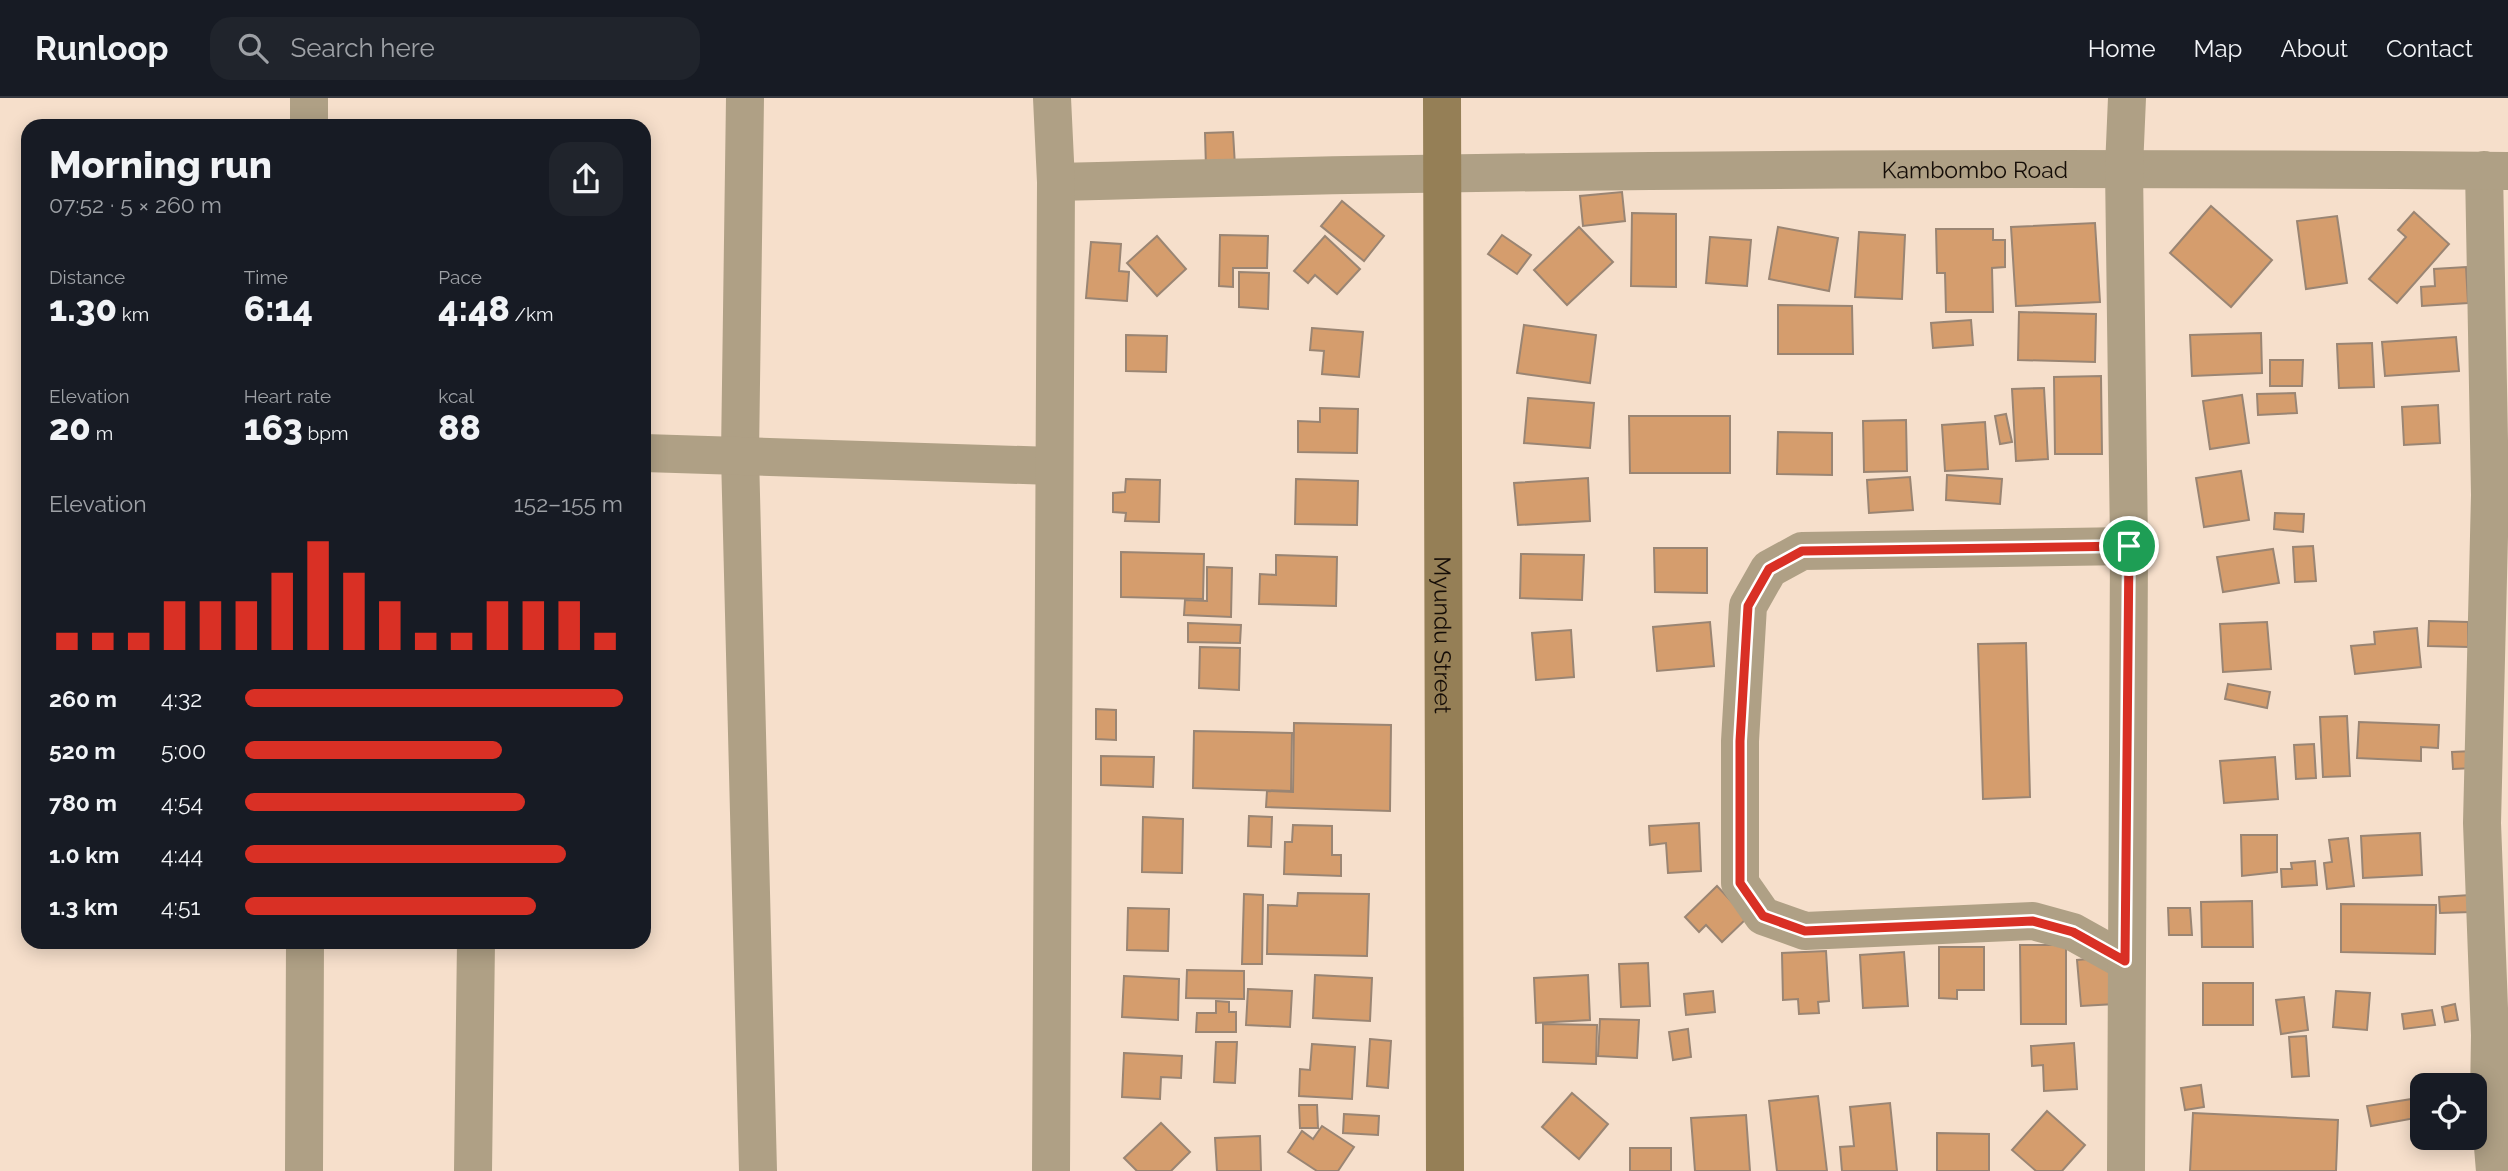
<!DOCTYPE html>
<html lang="en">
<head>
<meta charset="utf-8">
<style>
	:root { --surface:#171b24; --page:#20242c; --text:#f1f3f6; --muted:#9ea1a6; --line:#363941; --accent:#d93025 }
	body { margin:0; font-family:Raleway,sans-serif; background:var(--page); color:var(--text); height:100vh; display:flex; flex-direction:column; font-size:26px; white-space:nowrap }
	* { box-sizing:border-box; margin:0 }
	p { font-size:23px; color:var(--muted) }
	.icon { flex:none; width:38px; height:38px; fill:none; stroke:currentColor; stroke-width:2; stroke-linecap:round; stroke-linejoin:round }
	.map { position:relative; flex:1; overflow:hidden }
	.details { position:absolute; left:21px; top:21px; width:630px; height:830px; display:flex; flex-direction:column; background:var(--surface); border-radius:21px; box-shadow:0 4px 18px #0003 }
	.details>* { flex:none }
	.tools { position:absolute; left:2410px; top:975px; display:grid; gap:14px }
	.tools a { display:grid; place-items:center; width:77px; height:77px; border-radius:14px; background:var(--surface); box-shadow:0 4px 18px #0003; font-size:35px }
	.pin { position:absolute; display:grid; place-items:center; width:60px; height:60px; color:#fff; margin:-30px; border:4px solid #fff; border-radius:50%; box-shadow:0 2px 7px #0007 }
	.round { display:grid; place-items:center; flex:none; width:74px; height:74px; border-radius:21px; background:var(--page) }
	.head { display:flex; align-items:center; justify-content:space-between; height:119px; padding:0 28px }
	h1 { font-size:38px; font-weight:800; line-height:52px }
	.figures { display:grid; grid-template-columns:repeat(3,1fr); gap:10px; height:119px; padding:7px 28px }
	.figures div { display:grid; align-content:center }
	.figures b { font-size:35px; font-weight:800 }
	.figures small { font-size:19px; font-weight:400 }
	.figures p { font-size:19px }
	.chart { height:196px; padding:14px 28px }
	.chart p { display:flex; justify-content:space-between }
	.chart svg { width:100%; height:126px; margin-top:7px; stroke:var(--accent); stroke-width:6 }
	ul { padding:0 28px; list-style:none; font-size:23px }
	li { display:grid; grid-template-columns:112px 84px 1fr; align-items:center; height:52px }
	li i { height:18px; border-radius:9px; background:var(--accent) }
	header { display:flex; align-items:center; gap:42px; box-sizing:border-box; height:98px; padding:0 35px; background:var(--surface); border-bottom:2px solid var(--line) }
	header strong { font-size:33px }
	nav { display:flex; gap:38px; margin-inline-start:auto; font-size:24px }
	.search { width:490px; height:63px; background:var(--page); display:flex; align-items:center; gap:18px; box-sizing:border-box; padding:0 24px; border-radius:21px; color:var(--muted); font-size:26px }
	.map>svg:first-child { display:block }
	.building { fill:#d59d6d; stroke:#9a8573; stroke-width:2 }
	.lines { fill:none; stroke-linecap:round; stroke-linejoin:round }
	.street { stroke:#afa085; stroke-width:38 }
	.secondary { stroke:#957f56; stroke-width:38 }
	.route-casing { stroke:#fff; stroke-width:14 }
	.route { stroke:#d93025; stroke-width:9 }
	.labels { text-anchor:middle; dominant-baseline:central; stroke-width:5; stroke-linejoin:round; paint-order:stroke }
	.street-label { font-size:23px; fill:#150d07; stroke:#f6dfcb }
</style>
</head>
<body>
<header>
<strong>Runloop</strong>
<div class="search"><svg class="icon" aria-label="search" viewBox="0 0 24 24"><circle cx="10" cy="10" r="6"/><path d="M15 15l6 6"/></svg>Search here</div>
<nav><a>Home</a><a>Map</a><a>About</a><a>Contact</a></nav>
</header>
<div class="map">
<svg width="2508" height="1073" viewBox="0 0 2508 1073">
	<rect width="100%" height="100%" fill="#f6dfcb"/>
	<!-- building -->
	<g class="building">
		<path d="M1233,34L1235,68L1206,70L1205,35Z"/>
		<path d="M1622,94L1625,123L1583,128L1580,98Z"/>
		<path d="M1342,103L1384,138L1364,163L1321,128Z"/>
		<path d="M2211,108L2272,162L2231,209L2170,155Z"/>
		<path d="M2414,114L2449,146L2397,205L2369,181L2406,139L2398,132Z"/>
		<path d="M1632,115L1676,116V189L1631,188Z"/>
		<path d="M2337,118L2347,185L2306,191L2297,123Z"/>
		<path d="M2095,125L2100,204L2016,208L2011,129Z"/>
		<path d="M1579,129L1613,164L1567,207L1534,172Z"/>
		<path d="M1778,129L1838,140L1829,193L1769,181Z"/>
		<path d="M1936,131H1993V142H2005V169L1992,170L1993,214H1946L1945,175H1937Z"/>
		<path d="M1859,134L1905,137L1902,201L1855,199Z"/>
		<path d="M1220,137L1268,138L1267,170H1233V189L1219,188Z"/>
		<path d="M1502,137L1531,157L1517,176L1488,156Z"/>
		<path d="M1157,138L1186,171L1157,198L1127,165Z"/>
		<path d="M1325,138L1360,171L1337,196L1315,177L1308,185L1294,173Z"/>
		<path d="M1710,139L1751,142L1747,188L1706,185Z"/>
		<path d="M1091,144L1121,146L1119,173L1129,174L1127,203L1086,200Z"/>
		<path d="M2466,169L2468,205L2422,208L2421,189L2435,188L2434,171Z"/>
		<path d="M1239,174L1269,175L1268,211L1239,209Z"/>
		<path d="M1778,207L1852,208L1853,256H1778Z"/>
		<path d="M2019,214L2096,216L2095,264L2018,262Z"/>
		<path d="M1971,222L1973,247L1933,250L1931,225Z"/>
		<path d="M1524,227L1596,237L1590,285L1517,275Z"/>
		<path d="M1312,230L1363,234L1359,279L1322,276L1324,253L1310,252Z"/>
		<path d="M2261,235L2262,275L2192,278L2190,237Z"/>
		<path d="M1126,237L1167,238L1166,274L1126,273Z"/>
		<path d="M2456,239L2459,273L2385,278L2382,244Z"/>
		<path d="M2372,245L2374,289L2339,290L2337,246Z"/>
		<path d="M2270,262H2303L2302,288H2270Z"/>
		<path d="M2101,278L2102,356H2055L2054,279Z"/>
		<path d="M2044,290L2048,361L2016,363L2012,291Z"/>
		<path d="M2295,295L2297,315L2258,317L2257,296Z"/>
		<path d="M2242,297L2249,345L2210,351L2203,303Z"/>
		<path d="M1528,300L1594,305L1590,350L1524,345Z"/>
		<path d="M2438,307L2440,345L2404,347L2402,309Z"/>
		<path d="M1320,310L1358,311L1357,355L1298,354V323L1320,324Z"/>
		<path d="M2006,316L2012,344L2000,346L1995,318Z"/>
		<path d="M1629,318H1730V375H1630Z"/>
		<path d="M1906,322L1907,373L1864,374L1863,323Z"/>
		<path d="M1985,324L1988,371L1945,373L1942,327Z"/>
		<path d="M1778,334L1832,335V377L1777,376Z"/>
		<path d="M2241,373L2249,422L2204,429L2196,380Z"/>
		<path d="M1947,377L2002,381L2000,406L1946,402Z"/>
		<path d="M1910,379L1913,412L1869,415L1867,382Z"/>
		<path d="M1588,380L1590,423L1518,427L1514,385Z"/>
		<path d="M1126,381L1160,382L1159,424L1125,423L1126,415L1113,414V395L1125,394Z"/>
		<path d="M1296,381L1358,383L1357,427L1295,426Z"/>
		<path d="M2275,415L2304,416L2303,434L2274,431Z"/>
		<path d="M2313,448L2316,483L2295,484L2293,449Z"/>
		<path d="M1654,450H1707V495L1655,494Z"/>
		<path d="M2273,451L2279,485L2223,494L2217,459Z"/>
		<path d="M1121,454L1204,456L1203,501L1121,499Z"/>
		<path d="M1521,456L1584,457L1582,502L1520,500Z"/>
		<path d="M1276,457L1337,459L1336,508L1259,506L1260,476L1276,477Z"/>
		<path d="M1207,469L1232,470L1231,519L1184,517L1185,502L1207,503Z"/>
		<path d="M2429,523L2468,524V549L2428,548Z"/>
		<path d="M1710,524L1714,568L1657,573L1653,529Z"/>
		<path d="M2267,524L2271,571L2223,574L2220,526Z"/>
		<path d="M1188,525L1241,527L1240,545L1188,544Z"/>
		<path d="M2417,530L2421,569L2355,576L2351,548L2375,546L2374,534Z"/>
		<path d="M1571,532L1574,579L1536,582L1532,535Z"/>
		<path d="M2026,545L2030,699L1983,701L1978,546Z"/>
		<path d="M1200,549L1240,550L1239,592L1199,590Z"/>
		<path d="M2228,586L2270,594L2267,610L2225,601Z"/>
		<path d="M1096,611L1116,612V642L1096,641Z"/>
		<path d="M2347,618L2350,678L2323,679L2320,619Z"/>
		<path d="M2359,624L2439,627L2438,650L2421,649V663L2357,660Z"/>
		<path d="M1294,625L1391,627L1390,713L1266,709L1267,693L1293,694Z"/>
		<path d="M1194,633L1292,635L1291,693L1193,690Z"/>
		<path d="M2314,646L2316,680L2296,681L2294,647Z"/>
		<path d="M2473,653L2474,670L2453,671L2452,654Z"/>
		<path d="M1101,658L1154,659L1153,689L1101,687Z"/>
		<path d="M2275,659L2278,701L2224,705L2220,663Z"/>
		<path d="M1249,718L1272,719L1271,749L1248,748Z"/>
		<path d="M1143,719L1183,721L1182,775L1142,774Z"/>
		<path d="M1699,725L1701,773L1668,775L1666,745L1650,747L1649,728Z"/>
		<path d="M1293,727L1332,728V757H1341V778L1284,776L1285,744H1292Z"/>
		<path d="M2420,735L2422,777L2363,780L2361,738Z"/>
		<path d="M2241,737H2277V774L2242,778Z"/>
		<path d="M2348,740L2354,788L2327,791L2324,765L2332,764L2329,742Z"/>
		<path d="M2315,763L2317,787L2282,789L2281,771H2292L2291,765Z"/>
		<path d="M1717,788L1747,820L1722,844L1706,827L1699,834L1685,819Z"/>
		<path d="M1298,795L1369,796L1367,858L1267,856L1268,807L1297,808Z"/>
		<path d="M1244,796L1263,797L1262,866H1242Z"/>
		<path d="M2470,797L2471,814L2440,815L2439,799Z"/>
		<path d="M2252,803L2253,849H2202L2201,804Z"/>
		<path d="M2341,806L2436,807L2435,856L2341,854Z"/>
		<path d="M1128,810L1169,811L1168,853L1127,852Z"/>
		<path d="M2168,810H2190L2192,837H2169Z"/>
		<path d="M2020,847H2066V926H2021Z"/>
		<path d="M1939,849H1984V892H1957V901L1939,900Z"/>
		<path d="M1826,853L1829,903L1818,904L1819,915L1799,916L1798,901L1783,902L1782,855Z"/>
		<path d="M1904,854L1908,908L1863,910L1860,857Z"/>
		<path d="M2111,859L2115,906L2081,908L2077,862Z"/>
		<path d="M1648,865L1650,908L1621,909L1619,866Z"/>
		<path d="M1187,872L1244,873V901L1186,900Z"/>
		<path d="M1315,877L1372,880L1370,923L1313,920Z"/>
		<path d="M1588,877L1590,922L1536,925L1534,880Z"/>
		<path d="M1124,878L1179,881L1178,922L1122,919Z"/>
		<rect x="2203" y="885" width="50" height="42"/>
		<path d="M1248,891L1292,893L1290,929L1246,927Z"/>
		<path d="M1713,893L1715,914L1686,917L1684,896Z"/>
		<path d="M2336,893L2370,895L2367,932L2333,929Z"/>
		<path d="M2304,899L2308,932L2281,936L2276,902Z"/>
		<path d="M1216,903L1229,904V914H1236V934H1196L1197,915H1216Z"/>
		<path d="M2455,906L2458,922L2445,924L2442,909Z"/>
		<path d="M2432,912L2435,927L2404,931L2402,916Z"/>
		<path d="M1600,921L1639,922L1637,960L1598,958Z"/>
		<path d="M1543,926L1597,927L1596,966L1543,964Z"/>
		<path d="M1688,931L1691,959L1673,962L1669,934Z"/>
		<path d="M2306,938L2309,978L2292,979L2289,939Z"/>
		<path d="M1370,941L1391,943L1388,990L1367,988Z"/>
		<path d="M1216,944H1237L1235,985L1214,984Z"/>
		<path d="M2074,945L2077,991L2044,993L2043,967L2032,968L2031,948Z"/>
		<path d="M1312,946L1355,949L1352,1001L1299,998L1300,971L1310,972Z"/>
		<path d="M1124,955L1182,958L1181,980L1161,979L1160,1001L1122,999Z"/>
		<path d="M2201,987L2204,1009L2185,1012L2181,990Z"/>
		<path d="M1572,995L1608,1026L1579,1061L1542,1029Z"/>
		<path d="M1818,998L1827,1073H1777L1769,1003Z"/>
		<path d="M2418,1000L2421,1019L2371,1028L2367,1008Z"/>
		<path d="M1890,1005L1897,1073H1842L1840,1049L1854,1048L1850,1009Z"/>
		<path d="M1299,1007H1317L1318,1030H1300Z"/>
		<path d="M2047,1013L2085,1047L2062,1073H2036L2012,1052Z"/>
		<path d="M2193,1015L2338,1022L2336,1073H2190Z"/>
		<path d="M1344,1016L1379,1018L1378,1037L1343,1035Z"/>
		<path d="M1746,1017L1750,1073H1695L1691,1020Z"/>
		<path d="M1161,1025L1190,1054L1171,1073H1137L1124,1060Z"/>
		<path d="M1322,1028L1354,1049L1338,1073H1317L1288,1054L1302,1033L1313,1041Z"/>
		<path d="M1937,1035L1989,1036V1073H1937Z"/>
		<path d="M1260,1038L1261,1073H1217L1215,1040Z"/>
		<rect x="1630" y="1050" width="41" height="23"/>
	</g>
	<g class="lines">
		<!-- street -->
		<g class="street">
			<path d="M745,0L740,357L758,1073"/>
			<path d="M309,28V0"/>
			<path d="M2484,72L2490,397L2482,725L2490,937L2489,1000L2495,1073"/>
			<path id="s1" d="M1056,84C1540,70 2024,69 2508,73"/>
			<path d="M644,355L1053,368"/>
			<path d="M2125,863L2073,834L2033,823L1805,833L1763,818L1740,785V643L1748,508L1769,471L1802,453L2129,448"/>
			<path d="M304,1073L305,844"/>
			<path d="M473,1073L476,844"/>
			<path d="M1051,1073L1056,84L1052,0"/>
			<path d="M2126,1073L2129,448L2124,70L2127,0"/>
		</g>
		<!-- secondary -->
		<path class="secondary" id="s2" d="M1442,0L1445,1073"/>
	</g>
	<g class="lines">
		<defs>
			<path id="route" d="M2129,448L2125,863L2073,834L2033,823L1805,833L1763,818L1740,785V643L1748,508L1769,471L1802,453Z"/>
		</defs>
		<!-- route casing -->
		<use href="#route" class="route-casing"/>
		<!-- route -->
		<use href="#route" class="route"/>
	</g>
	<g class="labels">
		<!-- street labels -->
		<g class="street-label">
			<text stroke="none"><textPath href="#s1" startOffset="919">Kambombo Road</textPath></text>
			<text stroke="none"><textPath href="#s2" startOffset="537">Myundu Street</textPath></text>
		</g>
	</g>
</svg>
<div class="tools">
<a><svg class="icon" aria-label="locate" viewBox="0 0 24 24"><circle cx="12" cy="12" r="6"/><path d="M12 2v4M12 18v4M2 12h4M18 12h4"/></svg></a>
</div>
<div class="pin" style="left:2129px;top:448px;background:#1e9e55"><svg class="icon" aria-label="arrive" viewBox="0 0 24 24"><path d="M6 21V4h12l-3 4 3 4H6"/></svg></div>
<section class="details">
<div class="head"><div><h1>Morning run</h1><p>07:52 · 5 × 260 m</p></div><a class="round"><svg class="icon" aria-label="share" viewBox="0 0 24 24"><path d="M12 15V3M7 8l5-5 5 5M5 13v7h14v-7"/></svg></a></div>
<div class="figures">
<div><p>Distance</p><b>1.30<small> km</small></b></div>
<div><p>Time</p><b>6:14</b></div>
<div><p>Pace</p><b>4:48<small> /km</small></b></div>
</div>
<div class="figures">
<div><p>Elevation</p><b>20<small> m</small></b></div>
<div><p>Heart rate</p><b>163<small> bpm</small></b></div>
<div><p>kcal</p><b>88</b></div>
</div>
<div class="chart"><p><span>Elevation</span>152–155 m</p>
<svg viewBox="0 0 160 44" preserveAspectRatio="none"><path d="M5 44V38M15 44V38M25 44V38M35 44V27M45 44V27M55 44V27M65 44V17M75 44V6M85 44V17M95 44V27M105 44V38M115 44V38M125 44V27M135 44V27M145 44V27M155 44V38"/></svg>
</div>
<ul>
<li><b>260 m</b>4:32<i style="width:100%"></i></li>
<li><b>520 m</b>5:00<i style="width:68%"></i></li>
<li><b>780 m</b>4:54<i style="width:74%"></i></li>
<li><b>1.0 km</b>4:44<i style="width:85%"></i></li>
<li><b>1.3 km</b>4:51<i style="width:77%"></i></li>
</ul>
</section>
</div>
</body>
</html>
